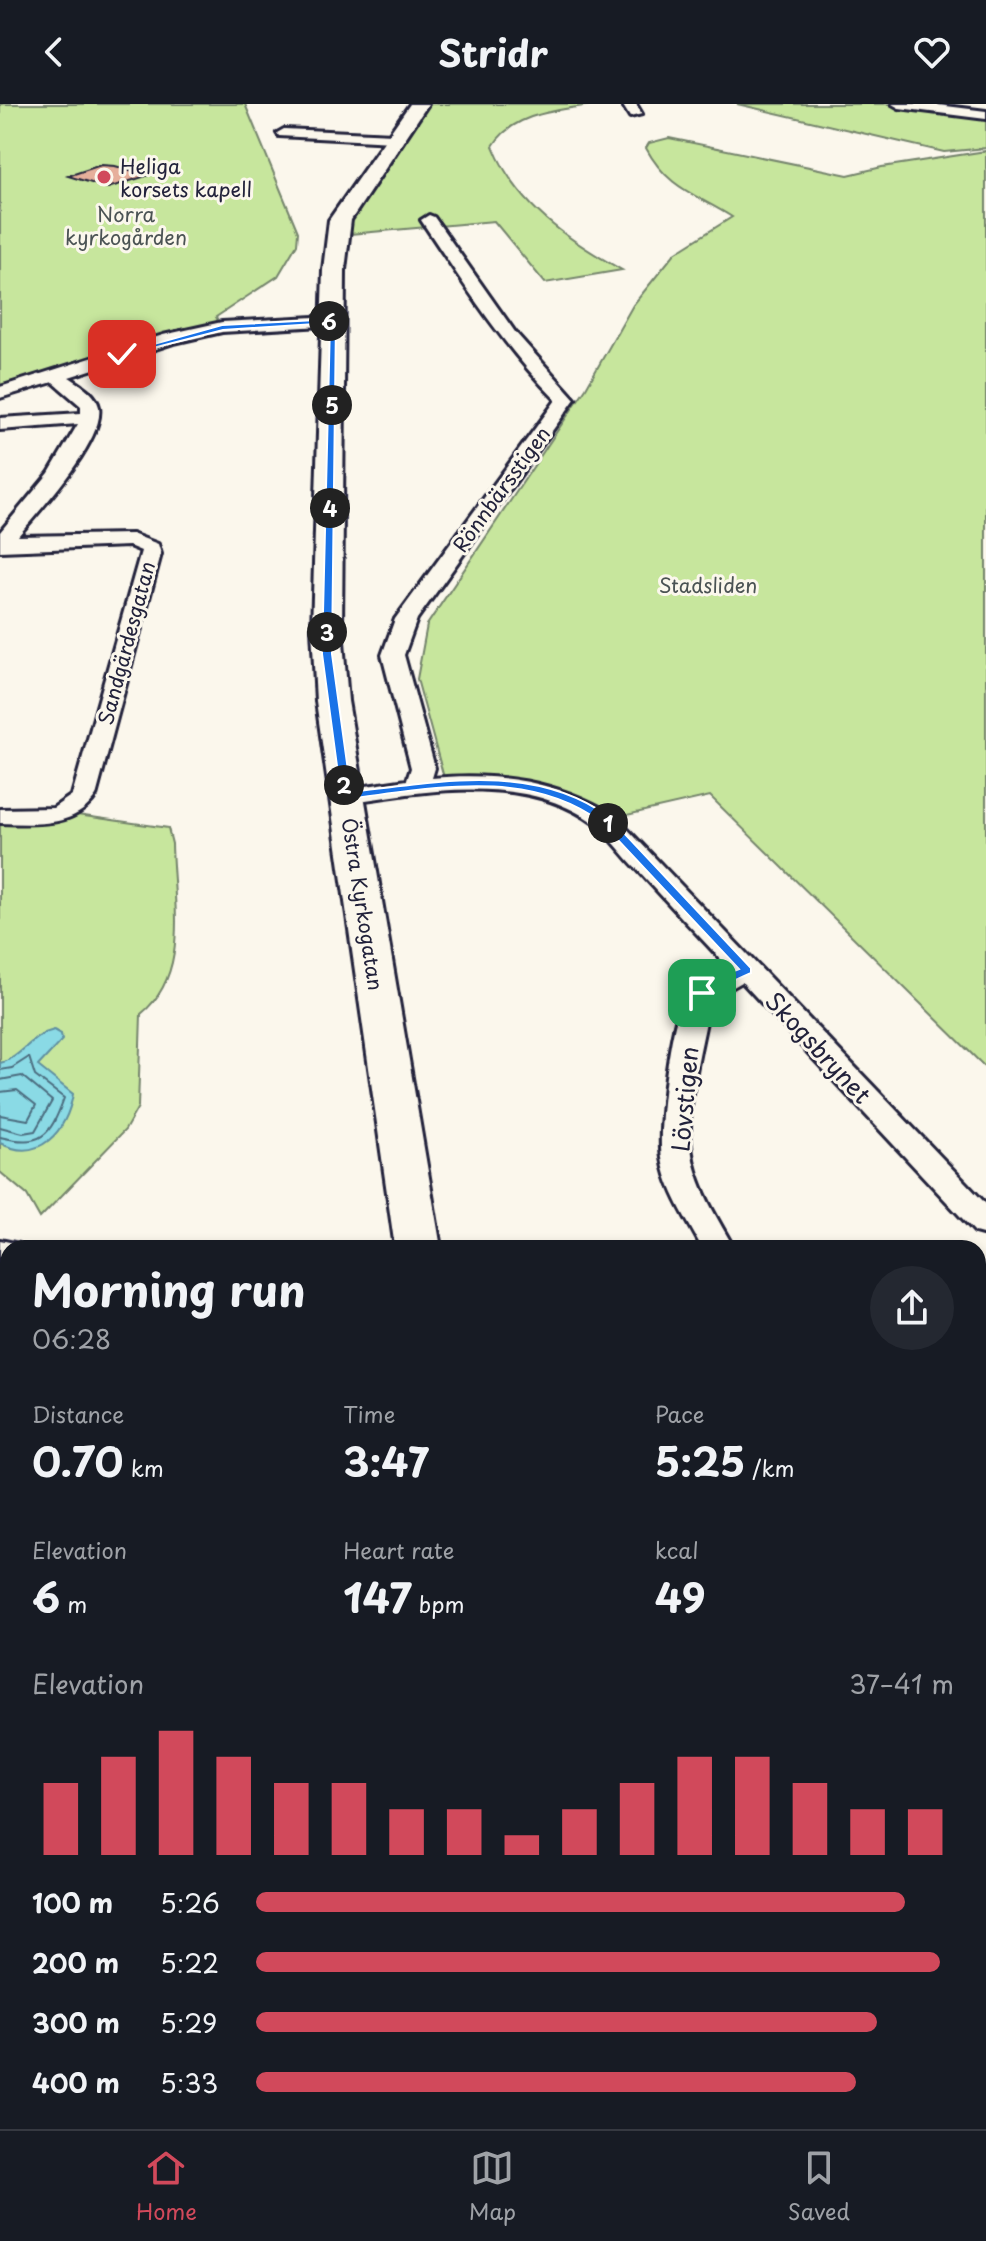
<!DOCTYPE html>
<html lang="en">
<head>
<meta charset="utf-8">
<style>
	:root { --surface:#171b24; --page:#242831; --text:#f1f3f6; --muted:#9ea1a6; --line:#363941; --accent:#d1495b }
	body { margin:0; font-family:"Playpen Sans",sans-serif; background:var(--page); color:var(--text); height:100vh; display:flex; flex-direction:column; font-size:30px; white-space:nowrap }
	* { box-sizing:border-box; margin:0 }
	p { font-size:26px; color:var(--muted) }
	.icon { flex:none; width:44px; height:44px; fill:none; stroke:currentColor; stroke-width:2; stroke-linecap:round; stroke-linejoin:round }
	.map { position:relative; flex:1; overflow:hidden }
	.side { position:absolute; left:0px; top:1136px; width:986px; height:890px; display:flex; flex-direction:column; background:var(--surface); border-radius:24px 24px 0 0; box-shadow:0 4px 12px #0003 }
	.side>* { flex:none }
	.pin { position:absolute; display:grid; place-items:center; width:68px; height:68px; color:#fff; margin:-34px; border-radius:16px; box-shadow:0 4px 12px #0006 }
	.km { position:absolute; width:40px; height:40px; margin:-20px; border-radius:50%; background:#222; color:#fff; font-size:22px; line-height:40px; text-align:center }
	.round { display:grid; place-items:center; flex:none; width:84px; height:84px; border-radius:42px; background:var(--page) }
	.summary { display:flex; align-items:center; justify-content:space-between; height:136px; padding:0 32px }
	h1 { font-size:44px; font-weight:700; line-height:60px }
	.figures { display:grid; grid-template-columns:repeat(3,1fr); gap:12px; height:136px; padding:8px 32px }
	.figures div { display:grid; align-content:center }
	.figures b { font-size:40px; font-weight:700 }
	.figures small { font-size:22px; font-weight:400 }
	.figures p { font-size:22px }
	.chart { height:224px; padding:16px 32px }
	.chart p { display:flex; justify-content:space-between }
	.chart svg { width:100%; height:144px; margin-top:8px; stroke:var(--accent); stroke-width:6 }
	ul { padding:0 32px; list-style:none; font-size:26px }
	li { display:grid; grid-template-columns:128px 96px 1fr; align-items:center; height:60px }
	li i { height:20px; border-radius:10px; background:var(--accent) }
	header { display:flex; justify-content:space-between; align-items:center; height:104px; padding:0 32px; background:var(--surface); font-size:36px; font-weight:700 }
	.tab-bar { display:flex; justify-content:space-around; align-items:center; height:112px; border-top:2px solid var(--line); background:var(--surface); font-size:22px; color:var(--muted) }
	.tab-bar a { display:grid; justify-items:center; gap:4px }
	.tab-bar .current { color:var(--accent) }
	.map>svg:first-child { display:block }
	.green { fill:#c7e69d; stroke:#74846c; stroke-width:2 }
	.water { fill:#8adae5; stroke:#6090a1; stroke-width:2 }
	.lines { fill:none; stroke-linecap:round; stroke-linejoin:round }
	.shore { stroke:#4c6c7f; stroke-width:2 }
	.building { fill:#e6af9b; stroke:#22223b; stroke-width:2 }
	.street-casing { stroke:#22223b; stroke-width:6 }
	.secondary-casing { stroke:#22223b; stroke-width:6 }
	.street { fill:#fbf7ec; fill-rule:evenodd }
	.secondary { fill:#fbf7ec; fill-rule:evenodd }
	.route { fill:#1a73e8; stroke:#fff; stroke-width:2 }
	.poi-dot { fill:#d1495b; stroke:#fbf7ec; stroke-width:3 }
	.labels { text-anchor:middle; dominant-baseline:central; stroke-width:6; stroke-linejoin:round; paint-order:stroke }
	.far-poi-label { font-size:20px; fill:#22223b; stroke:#fbf7ec; text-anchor:start }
	.far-park-label { font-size:20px; fill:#4b5354; stroke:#fbf7ec }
	.far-street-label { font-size:20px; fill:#22223b; stroke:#fbf7ec }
	.street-label { font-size:24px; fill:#22223b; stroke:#fbf7ec }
</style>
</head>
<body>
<header><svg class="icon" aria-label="back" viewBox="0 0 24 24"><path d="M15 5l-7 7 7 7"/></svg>Stridr<svg class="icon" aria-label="heart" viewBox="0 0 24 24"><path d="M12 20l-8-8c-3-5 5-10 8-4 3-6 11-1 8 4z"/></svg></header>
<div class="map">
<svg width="986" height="2025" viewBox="0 0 986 2025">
	<rect width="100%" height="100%" fill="#fbf7ec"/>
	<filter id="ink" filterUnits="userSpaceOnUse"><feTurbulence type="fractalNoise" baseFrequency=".0125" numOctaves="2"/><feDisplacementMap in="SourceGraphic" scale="16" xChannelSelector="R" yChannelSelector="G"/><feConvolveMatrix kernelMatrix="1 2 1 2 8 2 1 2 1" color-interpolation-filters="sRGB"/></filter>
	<g filter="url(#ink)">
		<!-- green -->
		<g class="green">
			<path d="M0,0H245L298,128L297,140L278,172L216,213L222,223L0,289Z"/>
			<path d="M419,0H596C561,6 513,8 493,42C517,102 568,136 622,166L545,179L494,117L338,131Z"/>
			<path d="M737,0H899L986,11V44L944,48Z"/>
			<path d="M669,34L848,71L882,63L986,47V964L710,692L605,716L562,691L446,681L417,575L427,521L586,284L633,201L675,149L732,113C696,90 668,85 646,44L649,39Z"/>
			<path d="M63,709L168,724L172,740C173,798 191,869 141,910L138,1003L125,1026L40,1114L27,1091L0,1068V712Z"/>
		</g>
		<!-- water -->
		<path class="water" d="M54,926L61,930L62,936L38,962L73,990C67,1027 39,1060 0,1039V959C21,954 31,931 54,926Z"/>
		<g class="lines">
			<!-- shore -->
			<g class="shore">
				<path d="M0,966L12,964L29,953L35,972L64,994C50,1033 41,1043 0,1033"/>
				<path d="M0,976L22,972L52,997L35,1027L23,1029L0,1023"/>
				<path d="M0,988L17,986L36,1001L28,1016L0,1011"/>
			</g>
		</g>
		<!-- building -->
		<path class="building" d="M101,61L115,62L149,71L108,84L68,72Z"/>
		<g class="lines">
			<defs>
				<g id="street">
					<path d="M622,0H636L642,10L630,13Z"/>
					<path d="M892,0H930L986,7V15L899,4Z"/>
					<path d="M284,25L393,30L400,34L393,38L279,32L277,29Z"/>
					<path d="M429,111L434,113L515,228L575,295L417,515L404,551L435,664L432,674C498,668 557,677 614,711L986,1100V1131L975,1128L742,878L721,890L709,902C700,953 680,1016 696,1067C704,1094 720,1119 734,1144H702C687,1115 667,1086 662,1054C657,1026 670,927 681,901C690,882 710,871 728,863C698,831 667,798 637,765C623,751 610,732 595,720C525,668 425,687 346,699L337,697L334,692L337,687L346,685L407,676L411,664L382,551L395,515L556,296C503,242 463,179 421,116Z"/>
					<path d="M333,212L339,213L341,217L339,221L222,228L174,239L69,273C80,280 96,289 99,303C105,336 39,407 18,432L132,430L158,440L161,450L96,692C74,724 36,720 0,719V705L53,704L72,691L141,447L129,442L0,447V428L49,369L78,320L0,326V314L81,309V302L53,278L0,294V283L163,231L222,218Z"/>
					<path d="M0,1136L19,1140L22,1144H8V1160H0Z"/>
					<path d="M0,1536L8,1539V1575L0,1572Z"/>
					<path d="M978,1629L986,1632V1708L978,1710Z"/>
					<rect x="270" y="2018" width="46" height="7"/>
				</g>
				<g id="secondary">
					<path d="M410,0H428L351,116L345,166L342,525L348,597L441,1144H395L316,597L312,525L323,166L329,116Z"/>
					<path d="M482,2018H548L549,2025H483Z"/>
				</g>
			</defs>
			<!-- street casing -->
			<use href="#street" class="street-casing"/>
			<!-- secondary casing -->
			<use href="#secondary" class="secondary-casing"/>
			<!-- street -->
			<use href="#street" class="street"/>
			<!-- secondary -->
			<use href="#secondary" class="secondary"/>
		</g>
	</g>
	<!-- route -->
	<path class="route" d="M336,215L332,550L351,688C437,678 534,658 609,713L751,864V869C738,874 707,892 698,891V886L714,875L739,865L601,718C527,663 431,685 346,695L341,692L322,550L330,219L223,226L122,252L118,250L222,221Z"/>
	<!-- markers -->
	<circle class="poi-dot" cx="104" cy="73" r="8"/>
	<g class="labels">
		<!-- far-poi labels -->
		<g class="far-poi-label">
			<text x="120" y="62">Heliga<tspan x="120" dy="23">korsets kapell</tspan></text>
		</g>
		<!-- far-park labels -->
		<g class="far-park-label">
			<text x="126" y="110">Norra<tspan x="126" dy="23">kyrkogården</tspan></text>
			<text x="708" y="481">Stadsliden</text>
		</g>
		<!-- far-street labels -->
		<g class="far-street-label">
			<text transform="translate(501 385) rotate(-54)">Rönnbärsstigen</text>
			<text transform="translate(126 539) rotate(-75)">Sandgärdesgatan</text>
			<text transform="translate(363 800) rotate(81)">Östra Kyrkogatan</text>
		</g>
		<!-- street labels -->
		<g class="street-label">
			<text transform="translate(819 943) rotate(47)">Skogsbrynet</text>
			<text transform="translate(684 995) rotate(-85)">Lövstigen</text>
		</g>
	</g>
</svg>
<div class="pin" style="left:702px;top:889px;background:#1e9e55"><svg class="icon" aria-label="arrive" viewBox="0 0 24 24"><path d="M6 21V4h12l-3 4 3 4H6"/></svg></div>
<div class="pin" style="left:122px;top:250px;background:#d93025"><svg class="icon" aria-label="check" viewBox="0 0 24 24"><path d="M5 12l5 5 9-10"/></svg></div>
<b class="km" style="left:608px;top:719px">1</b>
<b class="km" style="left:344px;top:681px">2</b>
<b class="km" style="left:327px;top:528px">3</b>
<b class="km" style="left:330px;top:404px">4</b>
<b class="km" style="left:332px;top:301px">5</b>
<b class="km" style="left:329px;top:217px">6</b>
<section class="side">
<div class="summary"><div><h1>Morning run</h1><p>06:28</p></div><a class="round"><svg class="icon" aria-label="share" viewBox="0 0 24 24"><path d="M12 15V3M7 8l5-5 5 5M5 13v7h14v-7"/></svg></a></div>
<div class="figures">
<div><p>Distance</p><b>0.70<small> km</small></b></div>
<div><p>Time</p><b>3:47</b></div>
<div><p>Pace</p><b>5:25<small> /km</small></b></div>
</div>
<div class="figures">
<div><p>Elevation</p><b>6<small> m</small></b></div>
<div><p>Heart rate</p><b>147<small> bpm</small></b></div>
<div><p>kcal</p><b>49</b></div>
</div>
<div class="chart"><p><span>Elevation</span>37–41 m</p>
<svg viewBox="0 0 160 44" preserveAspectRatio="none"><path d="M5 44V22M15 44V14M25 44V6M35 44V14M45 44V22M55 44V22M65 44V30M75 44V30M85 44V38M95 44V30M105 44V22M115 44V14M125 44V14M135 44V22M145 44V30M155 44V30"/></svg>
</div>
<ul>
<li><b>100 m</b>5:26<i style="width:93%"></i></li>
<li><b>200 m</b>5:22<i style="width:98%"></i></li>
<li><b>300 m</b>5:29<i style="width:89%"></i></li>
<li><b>400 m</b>5:33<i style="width:86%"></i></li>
</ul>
</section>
</div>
<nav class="tab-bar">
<a class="current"><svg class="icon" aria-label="home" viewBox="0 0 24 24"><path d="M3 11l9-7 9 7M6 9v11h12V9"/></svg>Home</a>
<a><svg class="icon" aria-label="map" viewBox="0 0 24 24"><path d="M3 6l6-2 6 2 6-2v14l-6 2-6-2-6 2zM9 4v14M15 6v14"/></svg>Map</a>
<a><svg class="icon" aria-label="saved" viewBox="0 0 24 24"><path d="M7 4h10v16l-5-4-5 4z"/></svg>Saved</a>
</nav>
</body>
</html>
